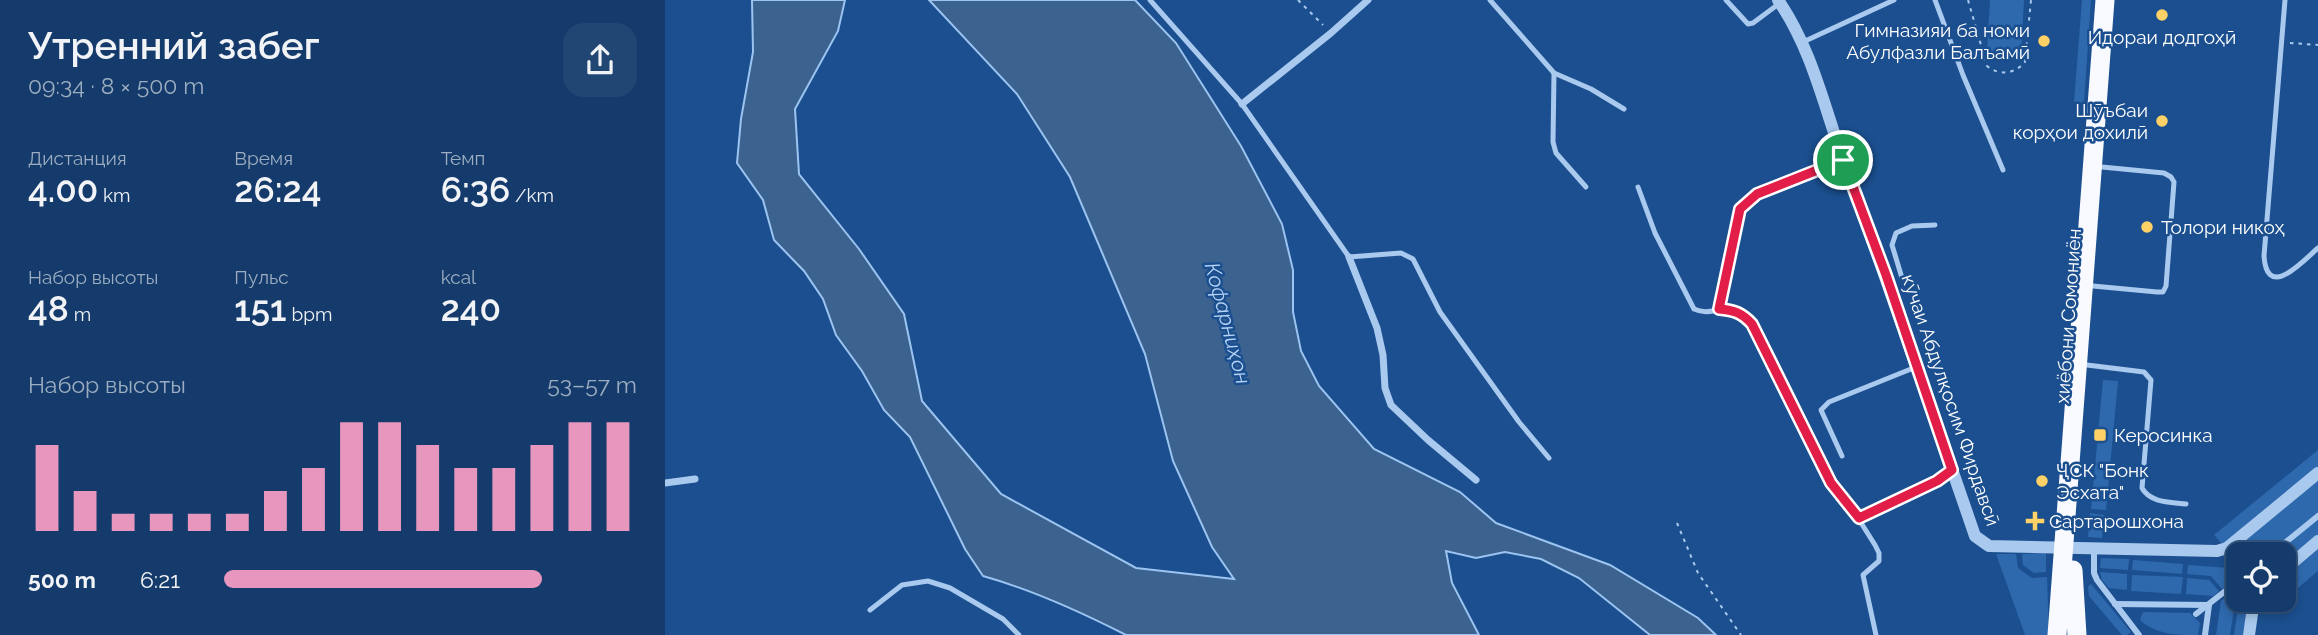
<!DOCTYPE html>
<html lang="ru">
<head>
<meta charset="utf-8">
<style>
	:root { --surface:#143b6b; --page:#214673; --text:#f1f3f6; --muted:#9dadc1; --line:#33557e; --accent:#e797bd }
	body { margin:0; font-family:Raleway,sans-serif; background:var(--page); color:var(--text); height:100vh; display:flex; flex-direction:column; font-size:26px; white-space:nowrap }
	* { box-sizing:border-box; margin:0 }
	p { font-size:23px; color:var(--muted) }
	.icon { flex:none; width:38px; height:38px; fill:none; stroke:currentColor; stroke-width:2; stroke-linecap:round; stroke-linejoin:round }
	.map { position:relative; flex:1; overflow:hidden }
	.side { display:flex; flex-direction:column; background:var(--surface); width:665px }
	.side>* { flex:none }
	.fabs { position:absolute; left:1561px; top:542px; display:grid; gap:14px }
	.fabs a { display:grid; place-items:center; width:70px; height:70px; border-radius:14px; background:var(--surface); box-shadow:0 4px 10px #0003,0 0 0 2px var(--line); font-size:35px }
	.pin { position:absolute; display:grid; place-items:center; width:60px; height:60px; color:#fff; margin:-30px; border:4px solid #fff; border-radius:50%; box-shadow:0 2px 7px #0007 }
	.round { display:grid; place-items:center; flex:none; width:74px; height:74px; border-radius:21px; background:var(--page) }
	.summary { display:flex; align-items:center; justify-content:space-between; height:119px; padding:0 28px }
	h1 { font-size:38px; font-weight:600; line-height:52px }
	.figures { display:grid; grid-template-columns:repeat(3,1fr); gap:10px; height:119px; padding:7px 28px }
	.figures div { display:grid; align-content:center }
	.figures b { font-size:35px; font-weight:600 }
	.figures small { font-size:19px; font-weight:400 }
	.figures p { font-size:19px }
	.chart { height:196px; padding:14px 28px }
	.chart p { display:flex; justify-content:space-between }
	.chart svg { width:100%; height:126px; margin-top:7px; stroke:var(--accent); stroke-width:6 }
	ul { padding:0 28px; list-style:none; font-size:23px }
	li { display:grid; grid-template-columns:112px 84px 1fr; align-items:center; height:52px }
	li i { height:18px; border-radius:9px; background:var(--accent) }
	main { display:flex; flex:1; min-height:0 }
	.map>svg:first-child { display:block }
	.green { fill:#2e69ad }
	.water { fill:#3c6290; stroke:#9cc4f0; stroke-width:2 }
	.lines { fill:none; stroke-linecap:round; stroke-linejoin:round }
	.path { stroke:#a9c9ee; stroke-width:2; stroke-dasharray:3.5 5; stroke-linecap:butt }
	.service { stroke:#a9c9ee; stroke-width:5 }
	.pedestrian { stroke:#a9c9ee; stroke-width:6 }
	.minor { stroke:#a9c9ee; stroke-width:7 }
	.tertiary { stroke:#a9c9ee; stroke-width:12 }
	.trunk { stroke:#f8faff; stroke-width:19 }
	.route-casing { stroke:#fff; stroke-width:14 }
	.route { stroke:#e11d48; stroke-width:9 }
	.poi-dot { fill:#ffd166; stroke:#1b4f8f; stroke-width:2.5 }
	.labels { text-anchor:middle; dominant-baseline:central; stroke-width:5; stroke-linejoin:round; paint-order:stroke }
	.poi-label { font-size:19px; fill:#fff; stroke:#1b4f8f; text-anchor:start }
	.street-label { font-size:19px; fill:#fff; stroke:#1b4f8f }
	.water-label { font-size:21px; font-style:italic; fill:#b5d3f5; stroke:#1b4f8f }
</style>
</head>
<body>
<main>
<section class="side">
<div class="summary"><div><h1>Утренний забег</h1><p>09:34 · 8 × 500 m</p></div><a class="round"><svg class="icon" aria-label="share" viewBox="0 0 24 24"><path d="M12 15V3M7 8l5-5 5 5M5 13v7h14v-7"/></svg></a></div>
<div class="figures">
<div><p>Дистанция</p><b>4.00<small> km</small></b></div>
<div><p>Время</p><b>26:24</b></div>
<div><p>Темп</p><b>6:36<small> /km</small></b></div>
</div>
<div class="figures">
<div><p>Набор высоты</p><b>48<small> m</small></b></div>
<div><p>Пульс</p><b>151<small> bpm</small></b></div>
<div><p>kcal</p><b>240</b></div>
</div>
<div class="chart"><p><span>Набор высоты</span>53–57 m</p>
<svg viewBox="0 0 160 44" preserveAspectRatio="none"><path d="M5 44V14M15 44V30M25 44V38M35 44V38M45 44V38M55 44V38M65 44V30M75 44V22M85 44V6M95 44V6M105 44V14M115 44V22M125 44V22M135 44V14M145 44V6M155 44V6"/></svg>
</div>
<ul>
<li><b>500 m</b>6:21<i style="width:77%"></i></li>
</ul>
</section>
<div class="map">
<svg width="1653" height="635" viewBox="0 0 1653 635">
	<rect width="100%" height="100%" fill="#1b4f8f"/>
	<!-- green -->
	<g class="green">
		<path d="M1325,0H1359L1356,53L1322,51Z"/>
		<path d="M1417,0H1426L1419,103L1409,102Z"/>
		<path d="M1438,380L1453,381L1441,510L1426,509Z"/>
		<path d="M1653,450V571L1619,600V555H1573V562L1549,535Z"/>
		<path d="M1425,513L1439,515L1437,538L1423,537Z"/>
		<path d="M1381,553V572L1369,573L1358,565L1357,554Z"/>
		<path d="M1331,554H1351L1353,568L1367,578L1382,577L1384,635H1360Z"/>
		<path d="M1436,558L1464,559L1463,570L1435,568Z"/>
		<path d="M1468,560L1518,564L1517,574L1467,570Z"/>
		<path d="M1572,564L1573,576L1557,589L1546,576L1522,574L1523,565L1564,568Z"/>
		<path d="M1435,572L1462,574V590L1444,588L1437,580Z"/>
		<path d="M1467,575L1518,577L1516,594L1466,591Z"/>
		<path d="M1522,578L1544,580L1554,591L1548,596L1521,594Z"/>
		<path d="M1426,584L1466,632L1462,635H1457L1424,596L1423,587Z"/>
		<path d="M1573,587V600H1583L1578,635H1569L1573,607L1564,595Z"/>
		<path d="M1560,598L1569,609L1565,635H1551L1556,601Z"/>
		<path d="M1478,612L1525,613L1535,623L1533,635C1511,635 1492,635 1475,620Z"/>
	</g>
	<!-- water -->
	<path class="water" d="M87,0H180L173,31L130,109L134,174L194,249L239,314L257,401L336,494L471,568L569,579L547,547L508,461L480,354L405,177L352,94L264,0H470L511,43L576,146L617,224L628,270V312L636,351L654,386L709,449L795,492L831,523L945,565L1033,618L1051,635H985L914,578L876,559L840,552L811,558L781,551L787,583L814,635H461C414,611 368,590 318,576L300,549L245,437L219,410L197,371L171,335L158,299L139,271L109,240L98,200L72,163L76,119L88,52Z"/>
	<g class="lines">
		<!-- path -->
		<g class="path">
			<path d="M633,0L658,25"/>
			<path d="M1303,0L1322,66C1334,76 1350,74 1360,62L1366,0"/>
			<path d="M1625,43L1653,45"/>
			<path d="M1056,301L1075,209L1092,194L1167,164"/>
			<path d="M1201,514L1278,477"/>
			<path d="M1012,523L1033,573L1076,635"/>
		</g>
		<!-- service -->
		<g class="service">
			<path d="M485,0L577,104L684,257L736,253L748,259L775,312L854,422L884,458"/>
			<path d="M825,0L889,73L926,89L959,109"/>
			<path d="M1061,0L1083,24L1088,23L1115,3"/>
			<path d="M1270,0L1298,75L1338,170"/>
			<path d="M1620,0L1599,256C1602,301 1637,262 1653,248"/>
			<path d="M1138,42L1229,0"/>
			<path d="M889,73L888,142L891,153L921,187"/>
			<path d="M973,187L990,233L1029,309C1051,319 1060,296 1087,324L1166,483L1193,518L1210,545L1214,553V561L1198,575L1211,635"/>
			<path d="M1237,278L1227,245L1231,233L1247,226L1270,225"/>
			<path d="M1428,286L1492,292H1498L1501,286L1509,182L1506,177L1499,173L1437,167"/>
			<path d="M1422,365L1479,372L1486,380L1477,488C1485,503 1506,502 1521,504"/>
			<path d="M1177,456L1156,410L1164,402L1251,367"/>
			<path d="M205,610L237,585L263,581L285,588L338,619L354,635"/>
		</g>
		<!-- pedestrian -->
		<g class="pedestrian">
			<path d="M1562,548L1573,562"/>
			<path d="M1429,550V573L1432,580L1474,635"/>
			<path d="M1605,555L1653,516"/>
			<path d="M1450,604L1544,605L1540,635"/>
			<path d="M1531,614L1573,581"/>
		</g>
		<!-- minor -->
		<g class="minor">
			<path d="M577,104L666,33L703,0"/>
			<path d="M684,257L712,328L718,355L720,388L726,405L763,440L811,480"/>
			<path d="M0,483L30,479"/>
		</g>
		<!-- tertiary -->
		<g class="tertiary">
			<path d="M1113,0C1147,49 1159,107 1179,162C1224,286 1267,411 1310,536L1324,546L1552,551L1562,548L1653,473"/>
			<path d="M1619,570L1653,541"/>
			<path d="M1584,635L1589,600"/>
		</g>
		<!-- trunk -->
		<g class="trunk">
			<path d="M1408,570L1412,635"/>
			<path d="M1392,635L1440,0"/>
		</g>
	</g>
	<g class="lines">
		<defs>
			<path id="route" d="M1178,160L1221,275L1287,470L1272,481L1194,518L1166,483L1087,324C1077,313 1069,310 1054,309L1075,209L1092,194Z"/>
		</defs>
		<!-- route casing -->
		<use href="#route" class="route-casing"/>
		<!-- route -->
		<use href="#route" class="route"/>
	</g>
	<!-- markers -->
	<g class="poi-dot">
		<circle cx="1497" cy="15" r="7"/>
		<circle cx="1379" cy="41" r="7"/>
		<circle cx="1497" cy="121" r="7"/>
		<circle cx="1482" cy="227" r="7"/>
		<rect x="1428" y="428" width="14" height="14" rx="3.5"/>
		<circle cx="1377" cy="481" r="7"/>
		<path d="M1366.5 510.5h7v7h7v7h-7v7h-7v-7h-7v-7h7z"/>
	</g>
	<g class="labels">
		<!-- poi labels -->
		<g class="poi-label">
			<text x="1365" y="30" text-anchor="end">Гимназияи ба номи<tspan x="1365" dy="22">Абулфазли Балъамӣ</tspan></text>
			<text x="1497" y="37" text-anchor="middle">Идораи додгоҳӣ</text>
			<text x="1483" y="110" text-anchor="end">Шӯъбаи<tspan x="1483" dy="22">корҳои дохилӣ</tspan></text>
			<text x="1496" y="227">Толори никоҳ</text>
			<text x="1449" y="435">Керосинка</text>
			<text x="1391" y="470">ҶСК "Бонк<tspan x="1391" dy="22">Эсхата"</tspan></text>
			<text x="1384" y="521">Сартарошхона</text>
		</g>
		<!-- street labels -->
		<g class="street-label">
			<text transform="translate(1403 316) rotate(-86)">хиёбони Сомониён</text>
			<text transform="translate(1286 400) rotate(71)">кӯчаи Абдулқосим Фирдавсӣ</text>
		</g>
		<!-- water labels -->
		<g class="water-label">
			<text transform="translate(563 323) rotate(75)">Кофарниҳон</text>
		</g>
	</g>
</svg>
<div class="fabs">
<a><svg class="icon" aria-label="locate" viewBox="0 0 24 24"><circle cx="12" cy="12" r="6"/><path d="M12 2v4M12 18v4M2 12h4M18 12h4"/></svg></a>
</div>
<div class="pin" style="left:1178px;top:160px;background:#1e9e55"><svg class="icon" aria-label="arrive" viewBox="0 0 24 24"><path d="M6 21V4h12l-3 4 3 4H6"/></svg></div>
</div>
</main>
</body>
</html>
